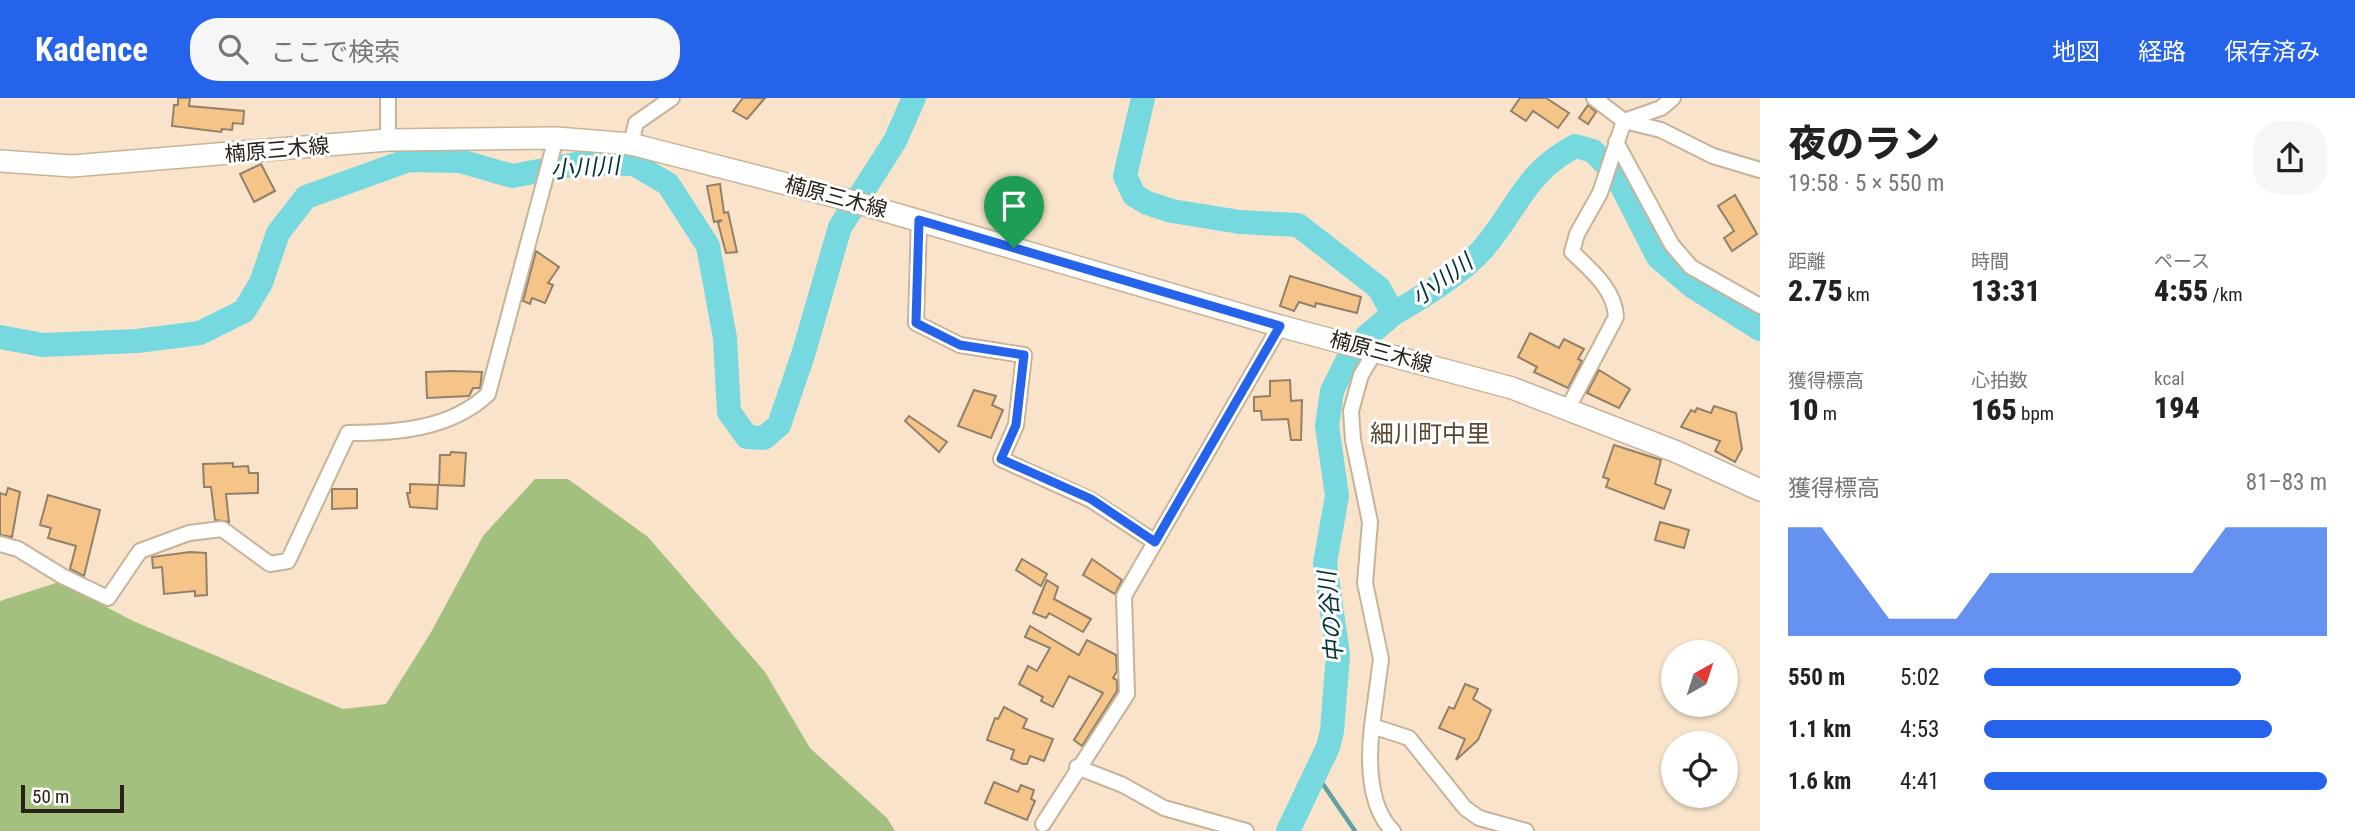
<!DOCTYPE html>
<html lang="ja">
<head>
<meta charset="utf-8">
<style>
	:root { --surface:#fff; --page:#f6f6f6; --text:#222; --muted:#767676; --accent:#2563eb }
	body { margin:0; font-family:"Roboto Condensed","Noto Sans JP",sans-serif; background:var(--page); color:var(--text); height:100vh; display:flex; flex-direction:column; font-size:26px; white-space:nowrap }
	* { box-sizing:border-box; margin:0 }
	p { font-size:23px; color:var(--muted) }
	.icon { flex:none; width:38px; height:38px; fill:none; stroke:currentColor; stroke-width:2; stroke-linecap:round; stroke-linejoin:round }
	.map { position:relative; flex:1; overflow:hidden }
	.drawer { display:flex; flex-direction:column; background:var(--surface); width:595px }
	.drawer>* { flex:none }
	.needle { width:46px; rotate:39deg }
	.tools { position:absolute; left:1661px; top:542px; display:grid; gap:14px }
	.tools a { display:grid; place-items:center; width:77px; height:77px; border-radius:50%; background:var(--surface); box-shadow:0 2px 5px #0004; font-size:35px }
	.scale { position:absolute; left:21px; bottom:18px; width:103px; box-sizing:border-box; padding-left:7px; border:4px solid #2a2219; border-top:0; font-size:19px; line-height:24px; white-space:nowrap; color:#2a2219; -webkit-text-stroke:5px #fff; paint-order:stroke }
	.pin { position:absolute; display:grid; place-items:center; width:60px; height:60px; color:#fff; margin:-72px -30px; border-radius:50% 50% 50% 0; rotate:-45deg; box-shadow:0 0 7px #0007 }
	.pin .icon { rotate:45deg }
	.round { display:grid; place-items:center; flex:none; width:74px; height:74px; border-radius:28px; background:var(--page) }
	.headline { display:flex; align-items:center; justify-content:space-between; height:119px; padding:0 28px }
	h1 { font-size:38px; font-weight:800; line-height:52px }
	.metrics { display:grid; grid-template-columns:repeat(3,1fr); gap:10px; height:119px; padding:7px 28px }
	.metrics div { display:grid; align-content:center }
	.metrics b { font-size:30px; font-weight:800 }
	.metrics small { font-size:19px; font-weight:400 }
	.metrics p { font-size:19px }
	.chart { height:196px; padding:14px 28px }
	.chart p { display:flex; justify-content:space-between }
	.chart svg { width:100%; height:126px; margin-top:7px; fill:var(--accent); opacity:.7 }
	ul { padding:0 28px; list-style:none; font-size:23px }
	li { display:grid; grid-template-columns:112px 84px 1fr; align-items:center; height:52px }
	li i { height:18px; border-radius:9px; background:var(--accent) }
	header { display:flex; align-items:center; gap:42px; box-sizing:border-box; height:98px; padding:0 35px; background:var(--accent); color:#fff }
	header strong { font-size:33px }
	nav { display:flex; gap:38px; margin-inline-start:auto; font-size:24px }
	.search { width:490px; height:63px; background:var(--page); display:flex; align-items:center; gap:18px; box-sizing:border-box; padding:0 24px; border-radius:28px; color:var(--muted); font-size:26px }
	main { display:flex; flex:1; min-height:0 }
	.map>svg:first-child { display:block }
	.green { fill:#a4c07f }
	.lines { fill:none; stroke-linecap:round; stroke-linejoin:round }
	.stream { stroke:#5ea2a4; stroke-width:4.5 }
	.river { stroke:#75d9df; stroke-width:24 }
	.building { fill:#f4c488; stroke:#938069; stroke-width:2 }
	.street-casing { stroke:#c7b39a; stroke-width:18 }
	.secondary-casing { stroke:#c7b39a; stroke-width:24 }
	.street { stroke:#fff; stroke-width:14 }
	.secondary { stroke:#fff; stroke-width:21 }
	.route-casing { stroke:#fff; stroke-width:14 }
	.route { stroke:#2563eb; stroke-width:9 }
	.labels { text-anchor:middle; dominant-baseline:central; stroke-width:6; stroke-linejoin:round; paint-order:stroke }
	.street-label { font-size:21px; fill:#2a2219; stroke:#fff }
	.water-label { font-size:23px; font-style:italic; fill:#003134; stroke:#fff }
	.quarter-label { font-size:24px; fill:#5a4933; stroke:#fff }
</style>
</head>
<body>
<header>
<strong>Kadence</strong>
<div class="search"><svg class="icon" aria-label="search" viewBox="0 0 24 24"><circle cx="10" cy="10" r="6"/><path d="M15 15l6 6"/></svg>ここで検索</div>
<nav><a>地図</a><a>経路</a><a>保存済み</a></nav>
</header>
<main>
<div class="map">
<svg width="1760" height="733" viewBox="0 0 1760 733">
	<rect width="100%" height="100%" fill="#f9e4cb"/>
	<!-- green -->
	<path class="green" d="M535,381H568L648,439L765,574L810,650L887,720L895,733H0V503L59,484L133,523L343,611L386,606L430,536L483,438Z"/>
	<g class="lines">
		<!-- stream -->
		<path class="stream" d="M1316,676L1355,733"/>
		<!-- river -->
		<g class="river">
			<path d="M1143,0L1125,78L1134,97L1147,105L1172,113L1240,124L1298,127L1379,190L1393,216C1422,199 1459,177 1482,152C1518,111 1523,76 1575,48L1593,53L1616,77L1658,159L1692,188L1760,231"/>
			<path d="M0,239L43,247L137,243L200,235L244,213L261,185L278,135L306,99L409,62L460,63L512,78L581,65L634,66L668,86L708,148L725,240L729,314L747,339L764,340L779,327L803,257L840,129L895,43L914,0"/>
			<path d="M1366,239L1393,216"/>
			<path d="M1288,733L1328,649L1332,633L1338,557L1325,465L1337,398L1327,328L1332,293L1349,259"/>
		</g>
	</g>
	<!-- building -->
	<g class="building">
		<path d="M178,0H190L189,8L244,13L243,26L233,25L232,32L222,31L221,34L172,28L174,7H178Z"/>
		<path d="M743,0H765L747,21L733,13Z"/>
		<path d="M1520,0H1546L1569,15L1558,30L1533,13L1526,23L1511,13Z"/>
		<path d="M1588,7L1596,14L1588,26L1579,20Z"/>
		<path d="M261,66L275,93L254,104L240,76Z"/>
		<path d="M720,86L724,115L728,114L737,154L726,155L718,125L722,122L714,124L707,88Z"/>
		<path d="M1735,97L1757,136L1732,153L1724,140L1734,133L1718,108Z"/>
		<path d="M536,153L559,169L548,185L553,187L545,205L532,200L530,206L523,203Z"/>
		<path d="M1290,178L1361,199L1357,215L1316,205L1315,209L1299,204L1294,213L1280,208Z"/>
		<path d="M1530,235L1559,250L1564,241L1584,251L1578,261L1582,263L1568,290L1534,274L1537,269L1518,259Z"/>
		<path d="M1599,272L1630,291L1619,310L1587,295Z"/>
		<path d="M453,273L482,274L480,290H473L469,298L427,300L426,274Z"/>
		<path d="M1290,282L1291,303L1302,302L1301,342H1291L1288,321L1262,322L1261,313H1254V299L1270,298V283Z"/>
		<path d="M974,292L996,298L992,307L1003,312L991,340L958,328Z"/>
		<path d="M1714,308L1736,315L1742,351L1735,364L1715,353L1720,343L1681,329L1691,312L1695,314L1697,310L1711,315Z"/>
		<path d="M909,318L947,344L939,354L905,323Z"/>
		<path d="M1614,347L1661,362L1655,386L1671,392L1664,411L1606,389L1609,381L1603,379Z"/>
		<path d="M451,354L466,355L464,388L439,387L440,357H450Z"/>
		<path d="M233,365V369L248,368L249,375H258V395L226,396L229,424L215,422L211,389H204L203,366Z"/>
		<path d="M410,386L438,387L437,411L410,409L407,395H410Z"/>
		<path d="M8,390L20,394L12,439L0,437V395L6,397Z"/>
		<path d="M332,391H357V410L332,411Z"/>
		<path d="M48,397L100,412L84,478L70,471L76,448L48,440L51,430L40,427Z"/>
		<path d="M1660,424L1689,432L1684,450L1655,442Z"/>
		<path d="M190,454L206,455L207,497L195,498V493L164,496L162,469L153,470L152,459Z"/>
		<path d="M1022,461L1047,476L1041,488L1016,472Z"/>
		<path d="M1092,461L1122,482L1115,496L1083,477Z"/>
		<path d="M1047,482L1058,489L1054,501L1091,521L1083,534L1049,515L1046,520L1033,515Z"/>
		<path d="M1030,528L1079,557L1087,542L1116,557L1117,573L1113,580L1117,582V593L1082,648L1074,642L1103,595L1069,578L1053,609L1041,603L1043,599L1019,586L1028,568L1037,573L1050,550L1025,539Z"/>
		<path d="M1465,586L1478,591L1473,601L1491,612L1478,642L1456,662L1465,641L1439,630L1449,609L1454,611Z"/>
		<path d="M1004,609L1027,621L1023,630L1053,641L1044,663L1030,658L1027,666H1023L1011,661L1014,652L987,642L995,620L998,621Z"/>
		<path d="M994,684L1018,694L1021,687L1034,692L1031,701L1035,703L1027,722L985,705Z"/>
	</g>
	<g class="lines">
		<defs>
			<g id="street">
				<path d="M1594,0L1624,23L1661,32L1713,58L1760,72"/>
				<path d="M388,42V0"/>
				<path d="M1616,44L1672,147L1691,169L1760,208"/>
				<path d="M631,46L636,25L672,0"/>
				<path d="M919,122L916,225L960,247L1024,257L1016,327L1001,361L1091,402L1155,444"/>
				<path d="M1376,252L1361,277L1351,313L1353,342L1370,424L1365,485L1381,561L1372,628L1409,640L1465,710L1479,720L1526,733"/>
				<path d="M1567,312L1616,219C1615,192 1591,172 1572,154L1577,136L1600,95L1624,23L1661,10L1673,0"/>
				<path d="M0,446L18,451L62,478L108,500L140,453L189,435L222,431L270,466L288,463L348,335C397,335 451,331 488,296L556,40"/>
				<path d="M1372,628C1368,661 1368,709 1393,733"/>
				<path d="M1077,669L1123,687L1164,710L1246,733"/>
				<path d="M1043,726L1127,596L1124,498L1280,228"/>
			</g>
			<path id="secondary" d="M0,63L72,68L388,42L556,40L631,46L841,100L1280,228L1512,290L1677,354L1760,392"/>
		</defs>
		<!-- street casing -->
		<use href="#street" class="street-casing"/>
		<!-- secondary casing -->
		<use href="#secondary" class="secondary-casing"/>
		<!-- street -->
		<use href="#street" class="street"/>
		<!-- secondary -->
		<use href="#secondary" class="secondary"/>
	</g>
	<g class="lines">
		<defs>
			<path id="route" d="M919,122L1280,228L1155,444L1091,401L1001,361L1016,327L1024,257L960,247L916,225Z"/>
		</defs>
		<!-- route casing -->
		<use href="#route" class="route-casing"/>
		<!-- route -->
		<use href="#route" class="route"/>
	</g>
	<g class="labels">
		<!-- street labels -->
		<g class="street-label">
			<text transform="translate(277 52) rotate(-5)">楠原三木線</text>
			<text transform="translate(836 99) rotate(15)">楠原三木線</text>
			<text transform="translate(1381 254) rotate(15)">楠原三木線</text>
		</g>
		<!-- water labels -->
		<g class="water-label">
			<text transform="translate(585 70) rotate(-4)">小川川</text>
			<text transform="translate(1442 182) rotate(-36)">小川川</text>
			<text transform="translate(1331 519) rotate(-95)">中の谷川</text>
		</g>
		<!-- quarter labels -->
		<g class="quarter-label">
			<text x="1430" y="336">細川町中里</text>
		</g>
	</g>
</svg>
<div class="tools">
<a><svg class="needle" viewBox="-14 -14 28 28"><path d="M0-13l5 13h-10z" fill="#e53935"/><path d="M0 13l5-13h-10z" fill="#767676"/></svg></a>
<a><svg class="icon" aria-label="locate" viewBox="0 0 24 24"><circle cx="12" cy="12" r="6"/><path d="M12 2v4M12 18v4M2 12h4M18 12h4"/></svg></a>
</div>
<div class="scale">50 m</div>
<div class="pin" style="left:1014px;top:150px;background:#1e9e55"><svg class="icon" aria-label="arrive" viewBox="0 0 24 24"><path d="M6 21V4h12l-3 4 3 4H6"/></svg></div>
</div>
<section class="drawer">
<div class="headline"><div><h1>夜のラン</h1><p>19:58 · 5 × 550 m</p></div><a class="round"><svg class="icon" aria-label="share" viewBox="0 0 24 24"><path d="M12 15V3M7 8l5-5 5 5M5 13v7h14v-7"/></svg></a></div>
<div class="metrics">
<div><p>距離</p><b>2.75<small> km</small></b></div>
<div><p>時間</p><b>13:31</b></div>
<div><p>ペース</p><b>4:55<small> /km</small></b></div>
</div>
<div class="metrics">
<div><p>獲得標高</p><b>10<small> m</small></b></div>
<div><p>心拍数</p><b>165<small> bpm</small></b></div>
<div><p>kcal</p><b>194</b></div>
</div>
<div class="chart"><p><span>獲得標高</span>81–83 m</p>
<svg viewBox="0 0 160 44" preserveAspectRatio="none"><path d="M0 44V6L10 6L20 22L30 38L40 38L50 38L60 22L70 22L80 22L90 22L100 22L110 22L120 22L130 6L140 6L150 6L160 6V44z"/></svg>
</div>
<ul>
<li><b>550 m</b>5:02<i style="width:75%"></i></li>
<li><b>1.1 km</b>4:53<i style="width:84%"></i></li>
<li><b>1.6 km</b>4:41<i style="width:100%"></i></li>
</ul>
</section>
</main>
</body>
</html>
